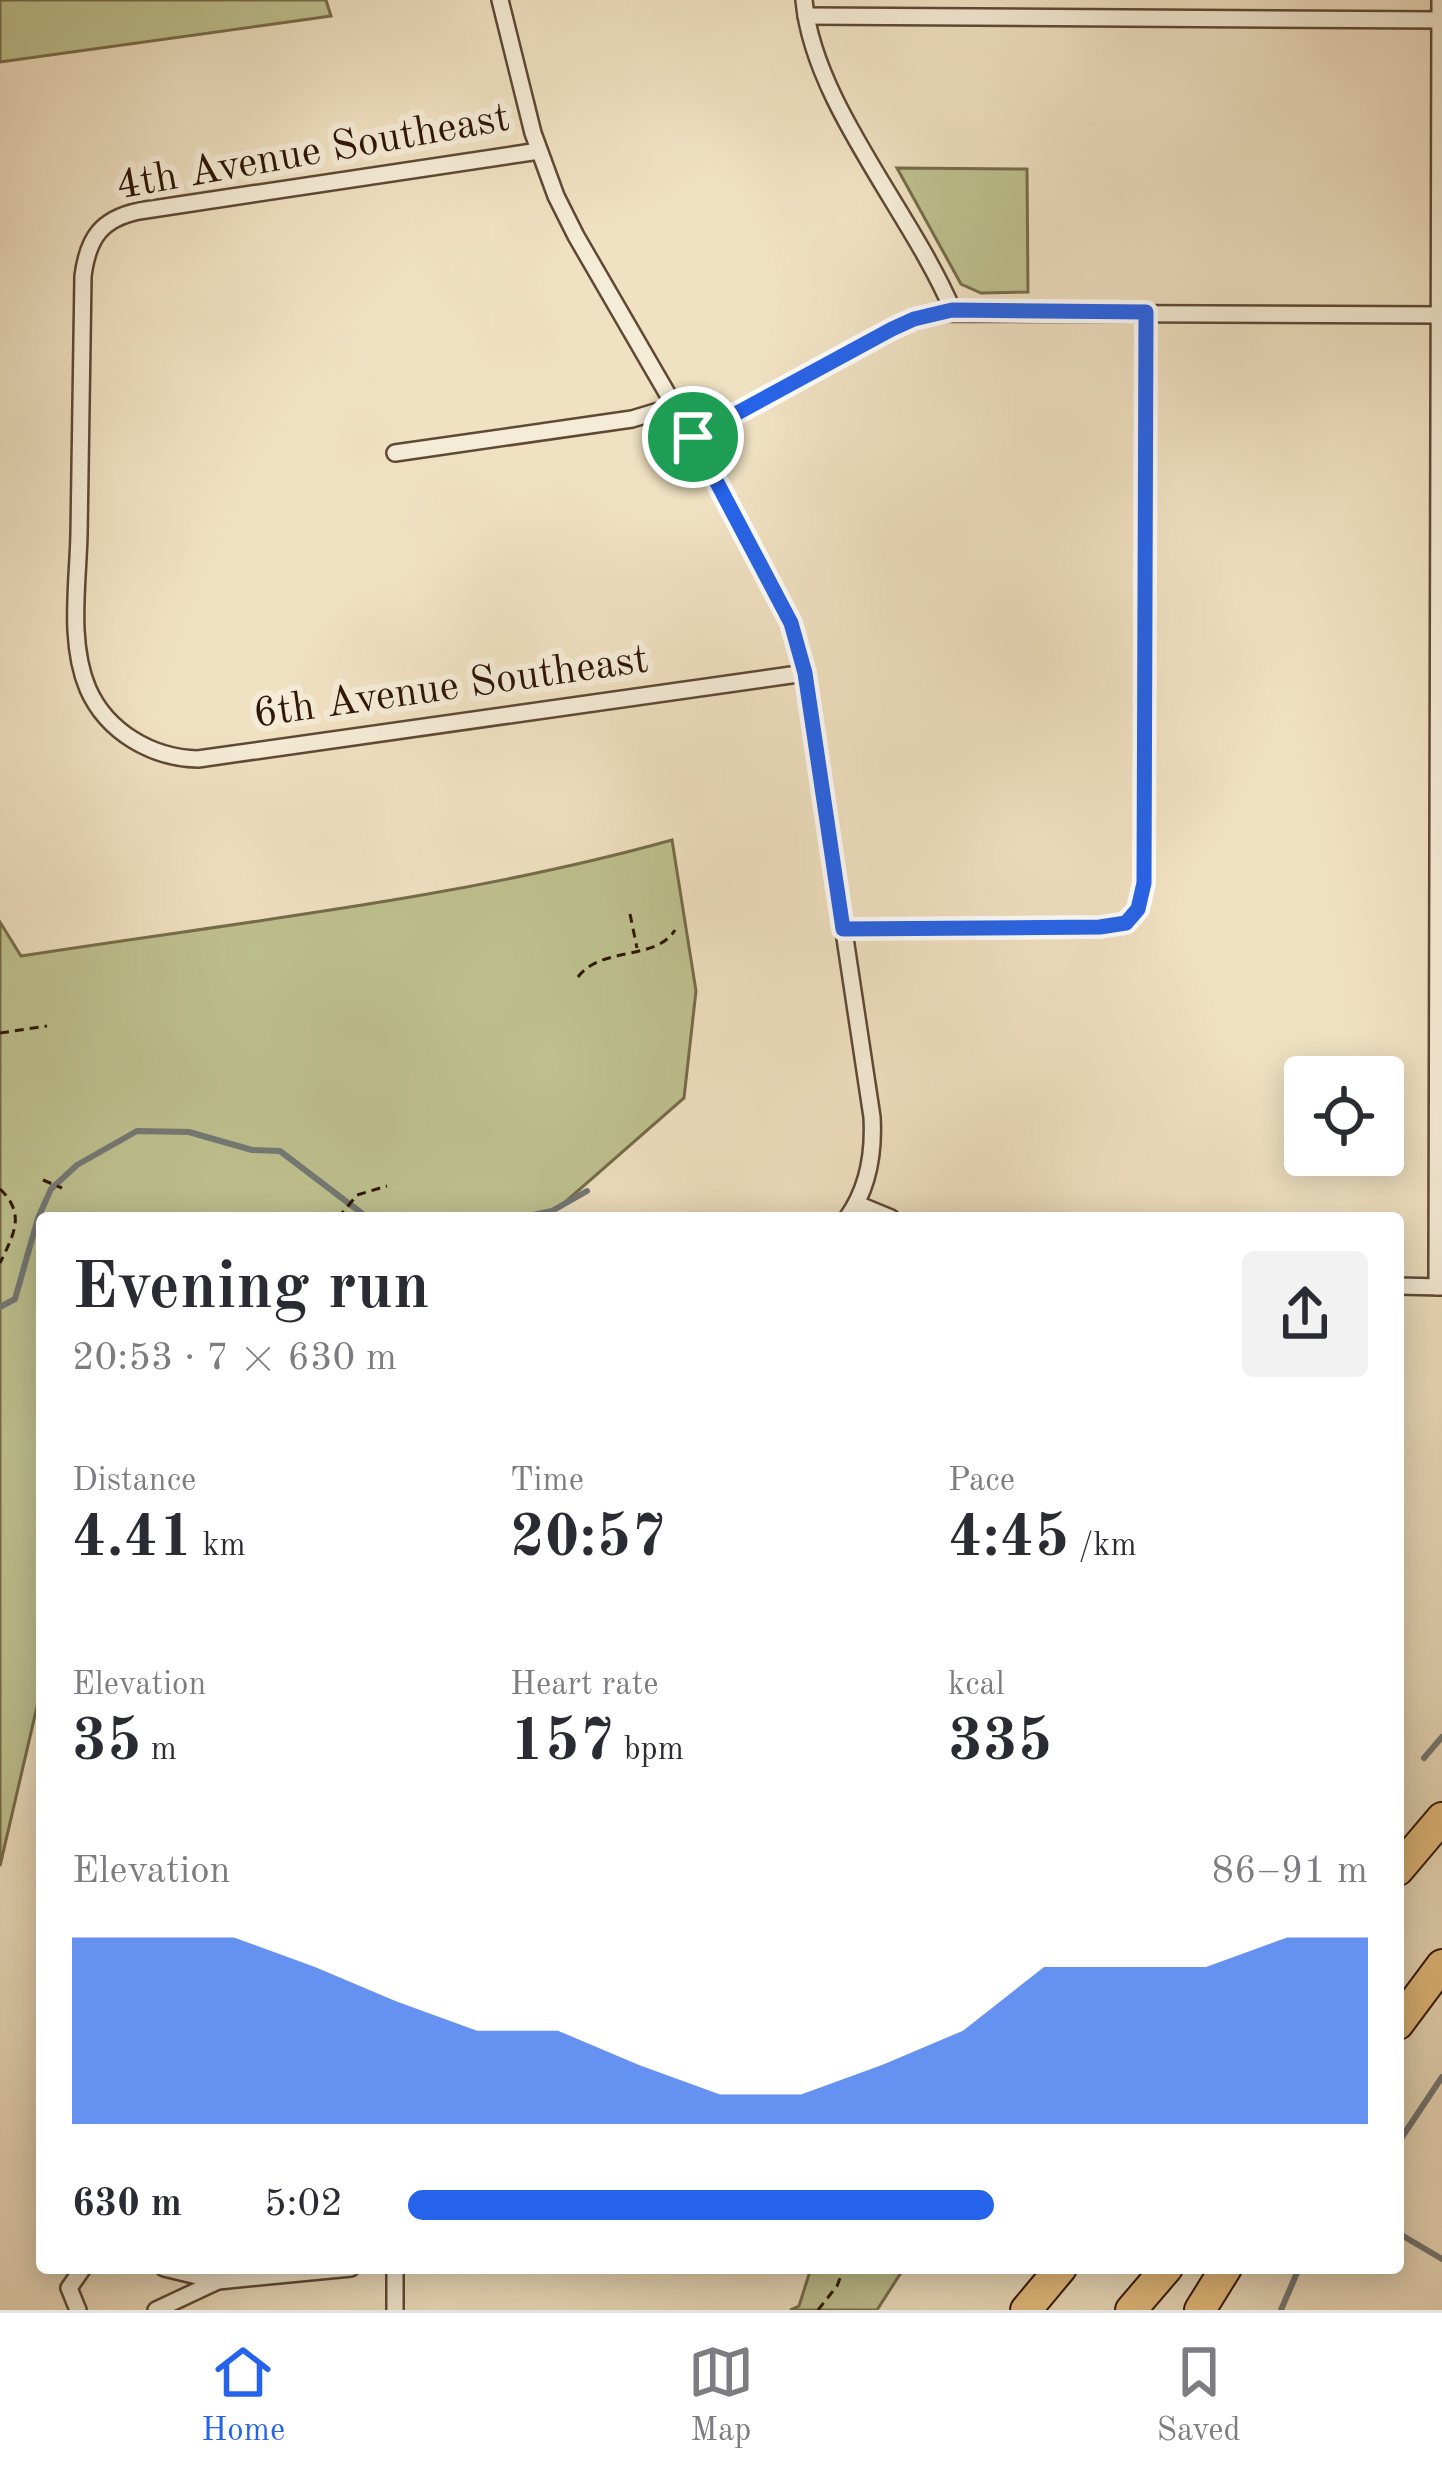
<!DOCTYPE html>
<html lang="en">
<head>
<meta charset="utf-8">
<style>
	:root { --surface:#fff; --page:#f2f2f3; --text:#2b2b33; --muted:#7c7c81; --line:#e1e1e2; --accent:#2563eb }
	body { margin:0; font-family:"Old Standard TT",serif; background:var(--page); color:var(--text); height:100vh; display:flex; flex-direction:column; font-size:45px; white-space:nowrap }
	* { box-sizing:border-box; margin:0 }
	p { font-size:39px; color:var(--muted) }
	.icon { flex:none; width:66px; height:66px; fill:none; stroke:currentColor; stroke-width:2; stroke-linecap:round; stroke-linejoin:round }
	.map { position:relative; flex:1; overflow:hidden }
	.side { position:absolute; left:36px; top:1212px; width:1368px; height:1062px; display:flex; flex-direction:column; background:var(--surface); border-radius:12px; box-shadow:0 6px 30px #0003 }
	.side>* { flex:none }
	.controls { position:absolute; left:1284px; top:1056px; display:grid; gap:24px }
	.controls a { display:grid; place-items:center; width:120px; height:120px; border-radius:12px; background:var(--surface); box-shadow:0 6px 30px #0003; font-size:60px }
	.pin { position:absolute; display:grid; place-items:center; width:102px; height:102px; color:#fff; margin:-51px; border:6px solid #fff; border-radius:50%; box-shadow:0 3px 12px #0007 }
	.round { display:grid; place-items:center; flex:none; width:126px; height:126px; border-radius:12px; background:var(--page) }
	.head { display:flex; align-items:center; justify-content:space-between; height:204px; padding:0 36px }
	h1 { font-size:66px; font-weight:700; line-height:90px }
	.metrics { display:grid; grid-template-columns:repeat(3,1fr); gap:18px; height:204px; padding:12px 36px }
	.metrics div { display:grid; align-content:center }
	.metrics b { font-size:60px; font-weight:700 }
	.metrics small { font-size:33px; font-weight:400 }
	.metrics p { font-size:33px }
	.chart { height:336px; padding:24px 36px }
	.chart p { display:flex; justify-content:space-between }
	.chart svg { width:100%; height:216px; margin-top:12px; fill:var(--accent); opacity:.7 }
	ul { padding:0 36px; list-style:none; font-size:39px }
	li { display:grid; grid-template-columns:192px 144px 1fr; align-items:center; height:90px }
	li i { height:30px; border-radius:15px; background:var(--accent) }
	.dock { display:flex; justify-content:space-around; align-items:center; height:168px; border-top:3px solid var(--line); background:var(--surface); font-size:33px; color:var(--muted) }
	.dock a { display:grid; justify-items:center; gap:6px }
	.dock .on { color:var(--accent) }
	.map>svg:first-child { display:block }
	.green { fill:#bec18f; stroke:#766c4a; stroke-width:3 }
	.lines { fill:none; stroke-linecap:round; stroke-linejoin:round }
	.stream { stroke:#737875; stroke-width:6 }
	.street-casing { stroke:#5f4934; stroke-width:20 }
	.highway-casing { stroke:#2f1605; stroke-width:34 }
	.path { stroke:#2f1605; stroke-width:3; stroke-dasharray:9 6; stroke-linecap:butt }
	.street { stroke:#f5ecd7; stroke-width:15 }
	.highway { stroke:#e8c081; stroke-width:30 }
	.route-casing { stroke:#fff; stroke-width:24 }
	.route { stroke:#2563eb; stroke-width:15 }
	.labels { text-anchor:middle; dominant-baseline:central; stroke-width:12; stroke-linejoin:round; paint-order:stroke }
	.street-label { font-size:42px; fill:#2f1605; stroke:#f5ecd7 }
</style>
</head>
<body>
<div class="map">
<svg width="1442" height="2310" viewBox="0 0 1442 2310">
	<rect width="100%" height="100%" fill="#f0e1c2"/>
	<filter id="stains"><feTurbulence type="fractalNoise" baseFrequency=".00167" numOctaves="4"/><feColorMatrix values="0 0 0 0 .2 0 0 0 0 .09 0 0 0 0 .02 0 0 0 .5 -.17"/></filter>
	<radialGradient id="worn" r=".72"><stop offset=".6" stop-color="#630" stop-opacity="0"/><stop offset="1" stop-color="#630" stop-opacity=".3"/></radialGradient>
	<!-- green -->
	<g class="green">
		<path d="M0,0H326L331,16L0,62Z"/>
		<path d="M897,168L1027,169L1028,292L981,293L961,284Z"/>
		<path d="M672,840L696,991L684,1098L547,1218H42V1685L0,1866V922L21,956C238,922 460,899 672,840Z"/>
		<path d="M811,2268H904L877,2310H790L799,2306Z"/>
	</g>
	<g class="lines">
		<!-- stream -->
		<g class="stream">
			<path d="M519,1218L552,1211L587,1191"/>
			<path d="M0,1307L15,1299L38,1218L51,1189L77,1165L137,1131L189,1132L252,1150L280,1151L368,1218"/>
			<path d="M1424,1758L1442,1737"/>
			<path d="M1398,2143L1442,2077"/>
			<path d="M1398,2233L1442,2259"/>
			<path d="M1281,2310L1299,2268"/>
		</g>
		<defs>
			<g id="street">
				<path d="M500,0L533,133L556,196L576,236L693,438L791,623L805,673L872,1117C874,1152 868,1189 847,1218"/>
				<path d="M804,0C813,103 912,213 953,311"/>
				<path d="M806,16L1440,20"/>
				<path d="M539,151L139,211C101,219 88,238 83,276C82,362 80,448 79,534C78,583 68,642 88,689C107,732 152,758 198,759L805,673"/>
				<path d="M693,438L892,329L935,313L1442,315"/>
				<path d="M395,453L632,419L675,406"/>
				<path d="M843,929L1100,927L1127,923L1138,909L1144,882L1146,312"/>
				<path d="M857,1204L891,1218"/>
				<path d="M1398,1286L1442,1287"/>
				<path d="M1437,1287L1440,0"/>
				<path d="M164,2268L218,2281L351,2268"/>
				<path d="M78,2310L69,2288L83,2268"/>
				<path d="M156,2310L218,2281"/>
				<path d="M395,2310V2268"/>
			</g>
			<g id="highway">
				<path d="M1398,1870L1442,1818"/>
				<path d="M1398,2024L1442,1965"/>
				<path d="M1026,2310L1061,2268"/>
				<path d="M1131,2310L1167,2268"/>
				<path d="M1200,2310L1226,2268"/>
			</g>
		</defs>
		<!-- street casing -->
		<use href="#street" class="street-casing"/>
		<!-- highway casing -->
		<use href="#highway" class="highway-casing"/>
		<!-- path -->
		<g class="path">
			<path d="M630,914L637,948"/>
			<path d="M578,977C601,946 656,961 675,930"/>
			<path d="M0,1033L47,1026"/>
			<path d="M43,1180L62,1188"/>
			<path d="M0,1189C26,1214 14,1234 0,1263"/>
			<path d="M338,1218L357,1195L387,1186"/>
			<path d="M818,2310L837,2286L844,2268"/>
		</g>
		<!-- street -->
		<use href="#street" class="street"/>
		<!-- highway -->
		<use href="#highway" class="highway"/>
	</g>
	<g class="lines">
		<defs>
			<path id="route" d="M952,310L1146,312L1144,883L1138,909L1126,923L1100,927L843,929L805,673L791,623L693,437L892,329L914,319Z"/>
		</defs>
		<!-- route casing -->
		<use href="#route" class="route-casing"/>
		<!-- route -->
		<use href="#route" class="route"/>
	</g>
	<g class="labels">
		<!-- street labels -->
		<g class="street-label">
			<text transform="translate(313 153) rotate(-10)">4th Avenue Southeast</text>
			<text transform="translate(451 688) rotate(-8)">6th Avenue Southeast</text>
		</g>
	</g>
	<rect width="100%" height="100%" filter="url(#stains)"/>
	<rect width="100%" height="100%" fill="url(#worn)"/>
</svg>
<div class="controls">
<a><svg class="icon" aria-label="locate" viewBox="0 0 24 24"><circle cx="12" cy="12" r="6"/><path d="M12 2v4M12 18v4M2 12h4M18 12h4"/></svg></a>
</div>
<div class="pin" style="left:693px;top:437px;background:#1e9e55"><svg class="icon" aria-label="arrive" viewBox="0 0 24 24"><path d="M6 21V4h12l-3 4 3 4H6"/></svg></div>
<section class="side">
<div class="head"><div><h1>Evening run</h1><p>20:53 · 7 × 630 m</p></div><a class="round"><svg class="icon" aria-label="share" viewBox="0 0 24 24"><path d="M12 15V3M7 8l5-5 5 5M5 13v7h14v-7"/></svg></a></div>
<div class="metrics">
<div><p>Distance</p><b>4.41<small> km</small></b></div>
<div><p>Time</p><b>20:57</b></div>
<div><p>Pace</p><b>4:45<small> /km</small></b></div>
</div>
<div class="metrics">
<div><p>Elevation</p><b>35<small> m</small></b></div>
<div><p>Heart rate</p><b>157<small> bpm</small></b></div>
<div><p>kcal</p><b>335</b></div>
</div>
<div class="chart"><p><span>Elevation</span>86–91 m</p>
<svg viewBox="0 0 160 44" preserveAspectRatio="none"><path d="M0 44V6L10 6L20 6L30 12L40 19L50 25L60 25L70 32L80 38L90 38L100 32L110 25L120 12L130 12L140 12L150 6L160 6V44z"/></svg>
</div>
<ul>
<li><b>630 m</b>5:02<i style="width:61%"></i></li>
</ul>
</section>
</div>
<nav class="dock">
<a class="on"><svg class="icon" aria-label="home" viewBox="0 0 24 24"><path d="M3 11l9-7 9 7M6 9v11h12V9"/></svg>Home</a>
<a><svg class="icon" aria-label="map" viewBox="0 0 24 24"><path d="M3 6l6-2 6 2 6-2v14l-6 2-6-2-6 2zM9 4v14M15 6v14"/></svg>Map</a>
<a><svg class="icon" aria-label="saved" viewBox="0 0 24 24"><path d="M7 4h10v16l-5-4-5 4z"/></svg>Saved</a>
</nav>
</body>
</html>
